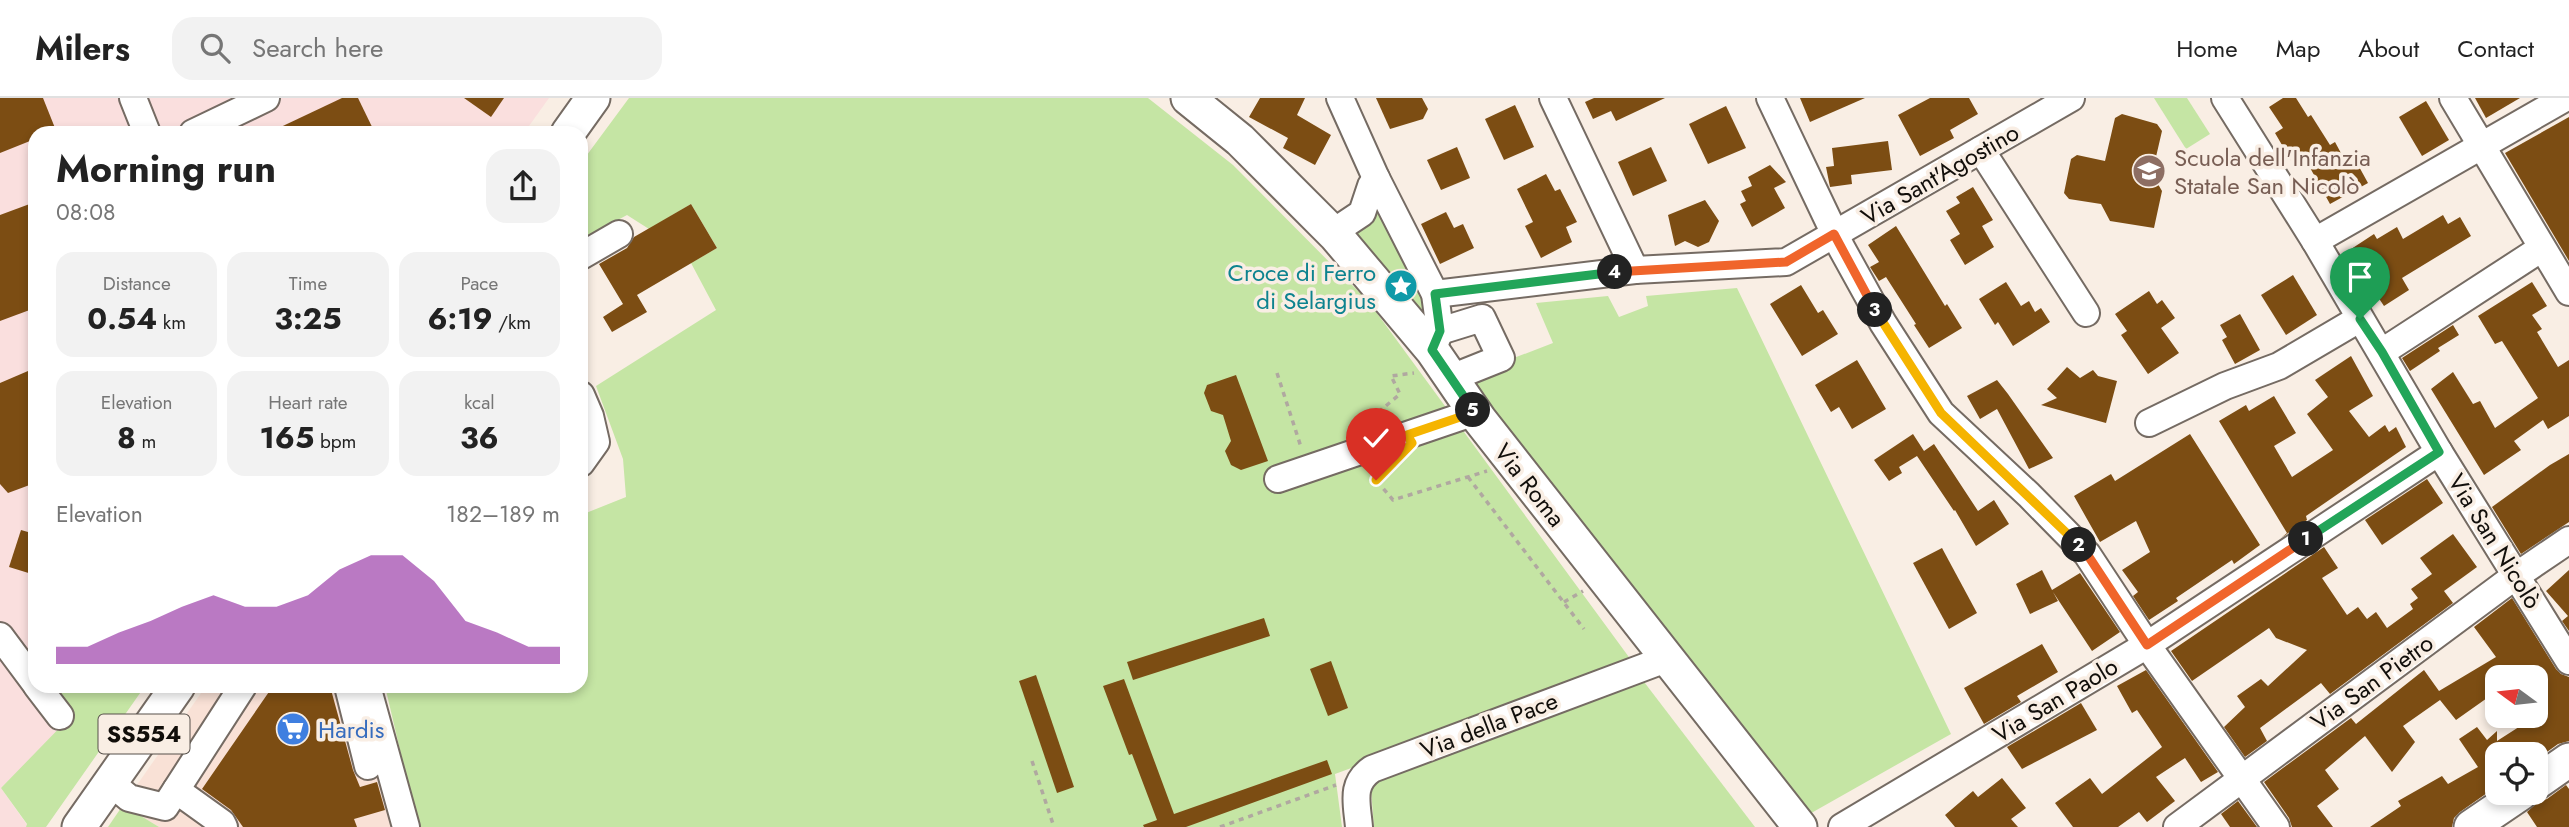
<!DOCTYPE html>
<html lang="en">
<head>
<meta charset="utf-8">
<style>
	:root { --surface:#fff; --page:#f2f2f2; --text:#222; --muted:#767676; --line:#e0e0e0; --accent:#9d41ab }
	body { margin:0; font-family:Jost,sans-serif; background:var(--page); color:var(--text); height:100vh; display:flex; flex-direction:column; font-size:26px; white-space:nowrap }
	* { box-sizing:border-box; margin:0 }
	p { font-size:23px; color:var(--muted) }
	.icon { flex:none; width:38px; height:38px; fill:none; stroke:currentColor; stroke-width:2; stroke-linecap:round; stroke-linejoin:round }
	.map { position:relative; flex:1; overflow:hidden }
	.side { position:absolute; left:28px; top:28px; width:560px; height:567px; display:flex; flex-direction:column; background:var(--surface); border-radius:21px; box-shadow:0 4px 10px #0003 }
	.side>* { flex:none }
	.needle { width:46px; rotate:285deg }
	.fabs { position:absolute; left:2485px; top:567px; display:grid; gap:14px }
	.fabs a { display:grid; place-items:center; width:63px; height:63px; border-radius:14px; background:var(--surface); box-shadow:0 4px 10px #0003; font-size:35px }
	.pin { position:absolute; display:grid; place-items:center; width:60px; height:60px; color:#fff; margin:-72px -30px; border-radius:50% 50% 50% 0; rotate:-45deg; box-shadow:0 0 7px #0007 }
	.pin .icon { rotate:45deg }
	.km { position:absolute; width:35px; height:35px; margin:-18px; border-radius:50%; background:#222; color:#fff; font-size:19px; line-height:35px; text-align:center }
	.round { display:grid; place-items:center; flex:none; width:74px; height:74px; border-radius:21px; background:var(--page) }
	.overview { display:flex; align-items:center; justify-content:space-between; height:119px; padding:0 28px }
	h1 { font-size:38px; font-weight:700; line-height:52px }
	.figures { display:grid; grid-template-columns:repeat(3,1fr); gap:10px; height:119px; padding:7px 28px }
	.figures div { display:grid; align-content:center; border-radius:18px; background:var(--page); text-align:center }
	.figures b { font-size:30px; font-weight:700 }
	.figures small { font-size:19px; font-weight:400 }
	.figures p { font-size:19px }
	.chart { height:196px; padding:14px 28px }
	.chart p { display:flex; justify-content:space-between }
	.chart svg { width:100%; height:126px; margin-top:7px; fill:var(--accent); opacity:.7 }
	header { display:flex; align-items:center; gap:42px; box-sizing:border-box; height:98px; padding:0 35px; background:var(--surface); border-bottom:2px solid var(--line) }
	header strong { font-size:33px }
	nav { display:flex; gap:38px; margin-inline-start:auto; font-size:24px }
	.search { width:490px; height:63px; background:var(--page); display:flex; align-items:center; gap:18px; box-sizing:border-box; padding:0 24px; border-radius:21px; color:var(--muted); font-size:26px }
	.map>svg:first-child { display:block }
	.commercial { fill:#f9e1d6 }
	.industrial { fill:#fadfde }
	.green { fill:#c5e5a4 }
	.building { fill:#7c4d13 }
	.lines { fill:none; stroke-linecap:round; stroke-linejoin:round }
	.minor-casing { stroke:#756b63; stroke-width:30 }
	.major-casing { stroke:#756b63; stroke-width:37 }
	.path { stroke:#b0a8a0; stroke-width:3.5; stroke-dasharray:5 5; stroke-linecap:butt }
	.minor { stroke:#fff; stroke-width:26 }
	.major { stroke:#fff; stroke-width:33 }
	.split-1-casing { stroke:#fff; stroke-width:14 }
	.split-2-casing { stroke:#fff; stroke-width:14 }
	.split-3-casing { stroke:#fff; stroke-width:14 }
	.split-4-casing { stroke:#fff; stroke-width:14 }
	.split-5-casing { stroke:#fff; stroke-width:14 }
	.split-6-casing { stroke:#fff; stroke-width:14 }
	.split-1 { stroke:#22a559; stroke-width:9 }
	.split-2 { stroke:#f0652b; stroke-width:9 }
	.split-3 { stroke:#f5b400; stroke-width:9 }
	.split-4 { stroke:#f0652b; stroke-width:9 }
	.split-5 { stroke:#22a559; stroke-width:9 }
	.split-6 { stroke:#f5b400; stroke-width:9 }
	.labels { text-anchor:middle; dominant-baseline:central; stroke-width:7; stroke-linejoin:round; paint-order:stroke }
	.shield { fill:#f9eee4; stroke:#57514b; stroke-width:2 }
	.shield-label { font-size:23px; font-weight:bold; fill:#110e0a }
	.education-label { font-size:24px; fill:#785e54; stroke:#f9eee4; text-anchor:start }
	.street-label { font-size:24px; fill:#110e0a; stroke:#f9eee4 }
	.culture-label { font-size:24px; fill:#0d838f; stroke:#f9eee4; text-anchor:end }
	.shop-label { font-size:24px; fill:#366cbe; stroke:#f9eee4; text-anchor:start }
</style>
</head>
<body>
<header>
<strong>Milers</strong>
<div class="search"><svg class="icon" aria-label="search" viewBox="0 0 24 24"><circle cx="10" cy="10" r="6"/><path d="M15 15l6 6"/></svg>Search here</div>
<nav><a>Home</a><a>Map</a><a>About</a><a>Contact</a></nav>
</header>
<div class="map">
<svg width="2569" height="729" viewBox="0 0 2569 729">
	<rect width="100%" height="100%" fill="#f9eee4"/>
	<!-- commercial -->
	<path class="commercial" d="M206,588H364L407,729H159L123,707Z"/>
	<!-- industrial -->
	<path class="industrial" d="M0,0H549L524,35H35V588H55L74,616L1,690L27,727L26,729H0Z"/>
	<!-- green -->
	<g class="green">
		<path d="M629,0H1148L1233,67L1368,203L1634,566L1335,676L1342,729H418L385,588H581V417L626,399L623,361L596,288L716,212L691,165L717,150L691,106L649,131L627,117L581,142V65Z"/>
		<path d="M2154,0H2187L2210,36L2186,51Z"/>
		<path d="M1386,103L1435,219L1426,231L1343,132Z"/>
		<path d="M1737,190L1951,636L1806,718L1467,278L1553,245L1536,205L1608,198L1619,219L1648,208L1646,198Z"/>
		<path d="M1638,576L1755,729H1374L1370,679Z"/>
		<path d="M55,588H145L46,729H26L27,726L1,690L73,616Z"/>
		<path d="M123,707L159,729H108Z"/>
	</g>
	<!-- building -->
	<g class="building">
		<path d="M0,0H43L57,35H35V41L0,55Z"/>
		<path d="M342,0H358L375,35H268Z"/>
		<path d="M464,0H504L491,19Z"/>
		<path d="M1260,0H1305L1297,17L1331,37L1315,67L1283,50L1288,40L1249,19Z"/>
		<path d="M1376,0H1422L1428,11L1423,21L1390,31Z"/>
		<path d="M1594,0H1665L1616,23L1611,13L1593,21L1585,4Z"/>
		<path d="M1800,0H1865L1810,24Z"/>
		<path d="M1930,0H1969L1978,16L1950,32L1954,40L1920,58L1898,17Z"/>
		<path d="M2283,0H2296L2308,19L2311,17L2330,47L2335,44L2349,70L2357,65L2368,85L2330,106L2303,57L2292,64L2275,35L2283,30L2269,9Z"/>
		<path d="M2475,0H2520L2486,20Z"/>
		<path d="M2426,3L2449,42L2422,58L2399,19Z"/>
		<path d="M1515,7L1534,49L1504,62L1485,21Z"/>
		<path d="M1726,8L1746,50L1708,66L1689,26Z"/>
		<path d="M2122,16L2157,26L2162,33L2152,76L2162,93L2154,130L2110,123L2101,106L2069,101L2064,95L2071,61L2077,57L2105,63L2115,20Z"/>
		<path d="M2569,19V163L2505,55Z"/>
		<path d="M1888,43L1892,72L1851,77L1852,86L1830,89L1826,69L1834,68L1832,50Z"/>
		<path d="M1457,49L1470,80L1441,92L1427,62Z"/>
		<path d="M1651,49L1667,83L1633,98L1618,64Z"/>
		<path d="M1770,67L1786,84L1774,90L1785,110L1752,129L1740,106L1746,103L1741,93L1752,88L1748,79Z"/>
		<path d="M1546,76L1555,93L1560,91L1577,124L1566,129L1572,144L1541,160L1525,128L1533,124L1517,91Z"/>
		<path d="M1973,89L1993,122L1982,128L1994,149L1965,167L1950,142L1960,136L1946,113L1960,105L1956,99Z"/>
		<path d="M1705,102L1719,123L1709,144L1698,149L1685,143L1675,148L1668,117Z"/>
		<path d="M35,104V210L0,223V117Z"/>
		<path d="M691,106L717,150L637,197L647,214L612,234L603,219L623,206L599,166L627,150L634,139Z"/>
		<path d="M1446,114L1454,130L1463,126L1474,150L1440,166L1421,126Z"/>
		<path d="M2443,117L2448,126L2460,119L2471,138L2402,180L2409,192L2384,208L2368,184L2362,189L2342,157L2374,136L2377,141L2397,129L2403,141Z"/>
		<path d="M1896,128L1945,208L1947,206L1962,230L1929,250L1914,227L1916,226L1886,179L1879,183L1870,169L1879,164L1868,147Z"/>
		<path d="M2293,177L2317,217L2286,237L2261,197Z"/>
		<path d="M2006,184L2021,208L2029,203L2035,214L2041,210L2050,224L2013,248L1998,224L1995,227L1979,201Z"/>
		<path d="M2532,184L2547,208L2532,217L2542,231L2537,234L2558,269L2569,262V318L2548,331L2543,322L2514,343L2521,352L2484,377L2431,291L2453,274L2473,306L2480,303L2495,330L2538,300L2502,243L2495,246L2478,218Z"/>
		<path d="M1801,187L1818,215L1823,212L1838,236L1802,258L1770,206Z"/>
		<path d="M2149,193L2157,206L2162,202L2175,220L2161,230L2179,255L2148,276L2121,237L2127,233L2115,216Z"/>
		<path d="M2240,216L2260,252L2235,266L2222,242L2227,239L2220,227Z"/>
		<path d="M2453,227L2459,237L2438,250L2440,253L2410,273L2402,260Z"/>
		<path d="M2351,258L2373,298L2349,313L2369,339L2385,327L2389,334L2396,329L2406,349L2306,418L2307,422L2281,440L2287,435L2219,323L2246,307L2249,313L2274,298L2296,335L2274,348L2292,379L2333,352L2307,316L2328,299L2315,282Z"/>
		<path d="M1857,262L1886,311L1852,331L1839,309L1831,314L1815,287Z"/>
		<path d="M2067,269L2080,280L2093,272L2098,278L2117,283L2106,325L2041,307L2057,300L2047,291Z"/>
		<path d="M35,270V385L8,395L0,386V285Z"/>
		<path d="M1236,277L1268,363L1241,372L1231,367L1225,353L1231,343L1223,317L1211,313L1204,295L1207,287Z"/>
		<path d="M1997,282L2008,296L2053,360L2029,371L1997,311L1980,321L1967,298Z"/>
		<path d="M1913,336L1924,353L1934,346L1978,413L1994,402L2009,426L1976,448L1955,412L1954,413L1917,358L1899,369L1902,375L1889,383L1874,362Z"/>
		<path d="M2190,336L2260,447L2234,466L2232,462L2176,500L2178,503L2149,522L2133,498L2138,494L2122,472L2150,454L2136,423L2100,444L2074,398L2111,376L2115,383Z"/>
		<path d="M2569,356V424L2521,456L2492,409L2550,367Z"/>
		<path d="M2427,381L2443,405L2382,447L2365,422Z"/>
		<path d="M21,432L35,436V477L9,469Z"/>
		<path d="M2453,436L2477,469L2444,493L2453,505L2330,596L2321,585L2260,630L2267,643L2245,659L2224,629L2245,609L2237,598L2261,581L2268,588L2307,552L2276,540L2269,530L2192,583L2171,553L2324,449L2338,470L2322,480L2347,517L2358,509L2367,521L2376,514L2387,530L2413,511L2410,506L2418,500L2411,491L2432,476L2420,460Z"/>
		<path d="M1942,450L1977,515L1949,531L1913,465Z"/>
		<path d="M2042,472L2052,492L2080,475L2120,534L2092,553L2053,494L2058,503L2030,516L2016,486Z"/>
		<path d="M2569,472V533L2562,523L2568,518L2546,493Z"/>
		<path d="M2512,500L2556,571L2561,576L2569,579V643L2558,646L2536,662V656H2497V688L2460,714L2454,720L2452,729H2370L2401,708L2398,703L2442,678L2448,686L2478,669L2459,641L2477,629L2487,642L2497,633V643L2536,618V579H2497V593L2456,622L2440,602L2403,628L2415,644L2392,674L2365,638L2325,672L2339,691L2317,708L2333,729H2292L2289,720L2264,684L2351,620L2356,626L2424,572L2439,593L2496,559L2474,529Z"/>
		<path d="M1264,520L1270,538L1133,582L1127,564Z"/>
		<path d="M2042,546L2058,574L2017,598L2021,604L1984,626L1964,590Z"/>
		<path d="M1331,563L1348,610L1328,618L1310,571Z"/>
		<path d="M2146,572L2218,674L2201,684L2185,660L2156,679L2175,703L2147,724L2139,714L2118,729H2073L2055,705L2090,680L2102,696L2162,649L2137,612L2132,615L2117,588Z"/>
		<path d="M1036,577L1074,689L1057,695L1019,583Z"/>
		<path d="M1124,581L1174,716L1327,662L1332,676L1186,729H1144L1143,727L1157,722L1132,656L1129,657L1103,588Z"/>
		<path d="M273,588H330L353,672L360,689L377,684L385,712L354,721L357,729H243L231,712L202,691Z"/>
		<path d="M2081,605L2097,632L2022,671L2007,649Z"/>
		<path d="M2002,680L2026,710L2011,721L2018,729H1955L1945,717L1973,693L1978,699Z"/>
		<path d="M2566,687L2569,691V729H2537L2527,714L2538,704L2547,701Z"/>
		<path d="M2238,703L2257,729H2230L2221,716Z"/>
	</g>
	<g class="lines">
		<defs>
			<g id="minor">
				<path d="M133,0L147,35"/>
				<path d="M1340,0L1376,80L1435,196L1440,233L1432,252"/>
				<path d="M1553,0L1635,172"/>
				<path d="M1770,0L1841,149L1883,225L1941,315L2029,397L2087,456L2147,547L2276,729"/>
				<path d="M2225,0L2315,143L2439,354L2569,563"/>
				<path d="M2453,0L2569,194"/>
				<path d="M193,35L266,0"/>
				<path d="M1981,52L2086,215"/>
				<path d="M1332,135L1362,115L1371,88L1376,80"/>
				<path d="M2315,143L2565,0"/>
				<path d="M581,158L619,136"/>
				<path d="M1435,196L1635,172L1786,164L2071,0"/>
				<path d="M1440,233L1482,220L1501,260L1451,280"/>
				<path d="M2382,254L2542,150"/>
				<path d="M581,297L590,318L596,344L581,365"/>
				<path d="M2149,325L2225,288L2279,268L2359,221"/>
				<path d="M1278,381L1475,314"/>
				<path d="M0,538L35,585"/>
				<path d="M37,588L60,618"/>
				<path d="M348,588L368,668"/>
				<path d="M367,588L406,729"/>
				<path d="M111,685L129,700L165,709L243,588"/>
				<path d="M176,692L222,725L224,729"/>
				<path d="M1359,729C1357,705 1350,686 1372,671L1666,561"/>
				<path d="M1842,729L2147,547L2439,354"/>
				<path d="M2177,729L2510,482L2569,442"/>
			</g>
			<g id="major">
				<path d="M1188,0L1240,42L1336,138L1432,252L1480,322L1800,729"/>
				<path d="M568,35L593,0"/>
				<path d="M2536,685L2569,662"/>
				<path d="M79,729L178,588"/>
				<path d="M2471,729L2521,695"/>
			</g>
		</defs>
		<!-- minor casing -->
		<use href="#minor" class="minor-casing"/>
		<!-- major casing -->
		<use href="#major" class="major-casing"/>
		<!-- path -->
		<g class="path">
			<path d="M1277,275L1301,349"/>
			<path d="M1363,327L1400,296L1391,278L1414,275"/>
			<path d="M1389,369L1376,382L1393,402L1487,373"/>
			<path d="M1468,379L1584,531"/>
			<path d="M1564,504L1583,493"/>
			<path d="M1032,663L1054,729"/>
			<path d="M1220,729L1336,687"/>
		</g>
		<!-- minor -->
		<use href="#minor" class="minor"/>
		<!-- major -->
		<use href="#major" class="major"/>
	</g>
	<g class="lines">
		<defs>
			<path id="split-1" d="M2306,441L2439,354L2382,254L2360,221"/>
			<path id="split-2" d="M2079,447L2087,456L2147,547L2306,441"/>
			<path id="split-3" d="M1875,212L1941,315L2079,447"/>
			<path id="split-4" d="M1615,174L1786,164L1834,136L1875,212"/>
			<path id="split-5" d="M1473,312L1432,252L1440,233L1435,196L1615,174"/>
			<path id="split-6" d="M1376,382L1412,345L1407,337L1475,314L1473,312"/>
		</defs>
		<!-- split-1 casing -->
		<use href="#split-1" class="split-1-casing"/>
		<!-- split-2 casing -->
		<use href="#split-2" class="split-2-casing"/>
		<!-- split-3 casing -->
		<use href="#split-3" class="split-3-casing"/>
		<!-- split-4 casing -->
		<use href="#split-4" class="split-4-casing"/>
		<!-- split-5 casing -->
		<use href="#split-5" class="split-5-casing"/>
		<!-- split-6 casing -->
		<use href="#split-6" class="split-6-casing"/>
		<!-- split-1 -->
		<use href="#split-1" class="split-1"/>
		<!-- split-2 -->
		<use href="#split-2" class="split-2"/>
		<!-- split-3 -->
		<use href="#split-3" class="split-3"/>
		<!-- split-4 -->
		<use href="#split-4" class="split-4"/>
		<!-- split-5 -->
		<use href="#split-5" class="split-5"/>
		<!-- split-6 -->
		<use href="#split-6" class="split-6"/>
	</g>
	<!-- icons -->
	<defs>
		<symbol id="school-disc" viewBox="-11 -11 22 22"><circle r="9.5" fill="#8d6e63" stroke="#f9eee4"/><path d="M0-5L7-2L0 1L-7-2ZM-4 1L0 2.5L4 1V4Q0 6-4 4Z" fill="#fff"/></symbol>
		<symbol id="sight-disc" viewBox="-11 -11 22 22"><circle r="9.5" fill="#0f9aa8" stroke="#f9eee4"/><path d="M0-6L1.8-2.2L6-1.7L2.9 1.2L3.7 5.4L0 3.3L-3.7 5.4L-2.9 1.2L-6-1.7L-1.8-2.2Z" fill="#fff"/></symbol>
		<symbol id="supermarket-disc" viewBox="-11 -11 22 22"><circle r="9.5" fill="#3f7fe0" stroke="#f9eee4"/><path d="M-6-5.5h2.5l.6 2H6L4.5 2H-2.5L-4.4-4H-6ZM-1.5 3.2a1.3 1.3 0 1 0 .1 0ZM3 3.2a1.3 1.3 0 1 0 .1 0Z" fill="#fff"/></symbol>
	</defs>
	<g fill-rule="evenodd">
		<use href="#school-disc" x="2130" y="54" width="38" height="38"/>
		<use href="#sight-disc" x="1382" y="169" width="38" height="38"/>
		<use href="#supermarket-disc" x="274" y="612" width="38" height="38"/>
	</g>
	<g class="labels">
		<!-- shield labels -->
		<rect class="shield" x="98.5" y="616.5" width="91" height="39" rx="5"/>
		<g class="shield-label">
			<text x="144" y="636">SS554</text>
		</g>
		<!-- education labels -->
		<g class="education-label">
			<text x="2174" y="59">Scuola dell'Infanzia<tspan x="2174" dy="28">Statale San Nicolò</tspan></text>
		</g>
		<!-- street labels -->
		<g class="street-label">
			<text transform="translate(1940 76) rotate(-30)">Via Sant'Agostino</text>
			<text transform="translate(1530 387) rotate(52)">Via Roma</text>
			<text transform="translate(2495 443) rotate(58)">Via San Nicolò</text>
			<text transform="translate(2372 584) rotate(-36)">Via San Pietro</text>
			<text transform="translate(2055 602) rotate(-31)">Via San Paolo</text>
			<text transform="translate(1489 627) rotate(-21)">Via della Pace</text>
		</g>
		<!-- culture labels -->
		<g class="culture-label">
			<text x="1376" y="174">Croce di Ferro<tspan x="1376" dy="28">di Selargius</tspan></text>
		</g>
		<!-- shop labels -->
		<g class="shop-label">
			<text x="318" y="631">Hardis</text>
		</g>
	</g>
</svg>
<div class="fabs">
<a><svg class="needle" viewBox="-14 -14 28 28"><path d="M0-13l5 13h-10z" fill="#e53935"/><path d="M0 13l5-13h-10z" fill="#767676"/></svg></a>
<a><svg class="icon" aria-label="locate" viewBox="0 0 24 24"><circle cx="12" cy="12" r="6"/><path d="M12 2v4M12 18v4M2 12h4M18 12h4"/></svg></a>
</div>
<div class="pin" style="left:2360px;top:221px;background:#1e9e55"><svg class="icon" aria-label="arrive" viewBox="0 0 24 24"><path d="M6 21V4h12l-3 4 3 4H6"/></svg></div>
<div class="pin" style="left:1376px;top:382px;background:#d93025"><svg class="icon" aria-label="check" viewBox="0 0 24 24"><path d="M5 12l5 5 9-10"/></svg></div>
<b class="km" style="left:2306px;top:441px">1</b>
<b class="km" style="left:2079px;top:447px">2</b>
<b class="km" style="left:1875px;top:212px">3</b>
<b class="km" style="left:1615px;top:174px">4</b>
<b class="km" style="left:1473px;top:312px">5</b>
<section class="side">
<div class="overview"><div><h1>Morning run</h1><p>08:08</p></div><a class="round"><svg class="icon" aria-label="share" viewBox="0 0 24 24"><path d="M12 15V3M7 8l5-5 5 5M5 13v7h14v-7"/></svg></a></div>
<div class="figures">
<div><p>Distance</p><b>0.54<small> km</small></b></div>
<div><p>Time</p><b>3:25</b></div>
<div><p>Pace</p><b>6:19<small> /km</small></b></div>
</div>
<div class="figures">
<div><p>Elevation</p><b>8<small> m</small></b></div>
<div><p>Heart rate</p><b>165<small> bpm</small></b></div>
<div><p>kcal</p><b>36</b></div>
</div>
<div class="chart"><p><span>Elevation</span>182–189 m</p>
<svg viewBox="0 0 160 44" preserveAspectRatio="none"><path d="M0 44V38L10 38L20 33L30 29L40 24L50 20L60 24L70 24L80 20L90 11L100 6L110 6L120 15L130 29L140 33L150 38L160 38V44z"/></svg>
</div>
</section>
</div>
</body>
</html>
